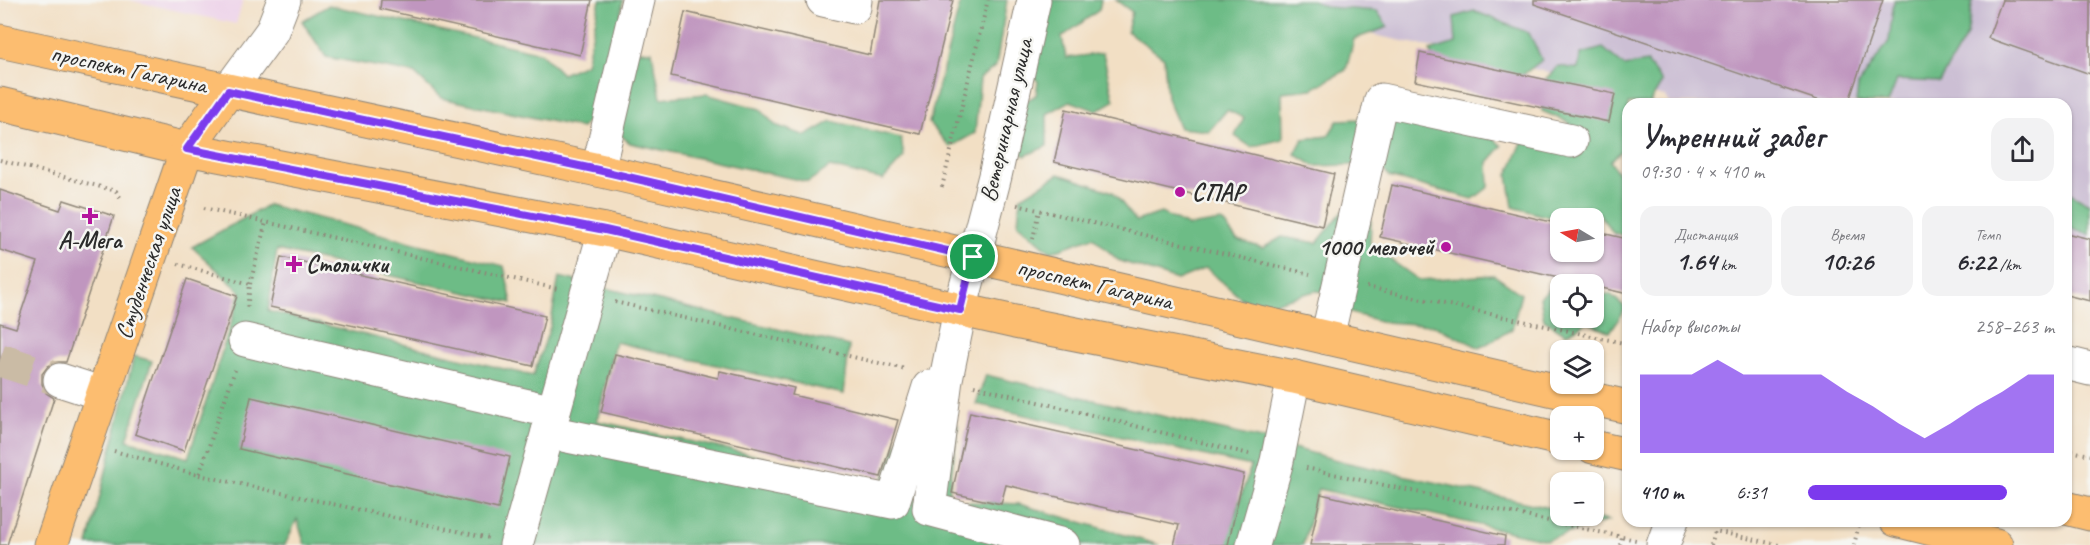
<!DOCTYPE html>
<html lang="ru">
<head>
<meta charset="utf-8">
<style>
	:root { --surface:#fff; --page:#f2f2f3; --text:#2b2b33; --muted:#7c7c81; --accent:#7c3aed }
	body { margin:0; font-family:Caveat,sans-serif; background:var(--page); color:var(--text); height:100vh; display:flex; flex-direction:column; font-size:22px; white-space:nowrap }
	* { box-sizing:border-box; margin:0 }
	p { font-size:20px; color:var(--muted) }
	.icon { flex:none; width:33px; height:33px; fill:none; stroke:currentColor; stroke-width:2; stroke-linecap:round; stroke-linejoin:round }
	.map { position:relative; flex:1; overflow:hidden }
	.panel { position:absolute; left:1622px; top:98px; width:450px; height:429px; display:flex; flex-direction:column; background:var(--surface); border-radius:18px; box-shadow:0 2px 4px #0004 }
	.panel>* { flex:none }
	.needle { width:39px; rotate:280deg }
	.fabs { position:absolute; left:1550px; top:208px; display:grid; gap:12px }
	.fabs a { display:grid; place-items:center; width:54px; height:54px; border-radius:12px; background:var(--surface); box-shadow:0 2px 4px #0004; font-size:30px }
	.pin { position:absolute; display:grid; place-items:center; width:51px; height:51px; color:#fff; margin:-26px; border:3px solid #fff; border-radius:50%; box-shadow:0 2px 6px #0007 }
	.round { display:grid; place-items:center; flex:none; width:63px; height:63px; border-radius:18px; background:var(--page) }
	.headline { display:flex; align-items:center; justify-content:space-between; height:102px; padding:0 18px }
	h1 { font-size:33px; font-weight:700; line-height:45px }
	.figures { display:grid; grid-template-columns:repeat(3,1fr); gap:9px; height:102px; padding:6px 18px }
	.figures div { display:grid; align-content:center; border-radius:15px; background:var(--page); text-align:center }
	.figures b { font-size:26px; font-weight:700 }
	.figures small { font-size:16px; font-weight:400 }
	.figures p { font-size:16px }
	.chart { height:168px; padding:12px 18px }
	.chart p { display:flex; justify-content:space-between }
	.chart svg { width:100%; height:108px; margin-top:6px; fill:var(--accent); opacity:.7 }
	ul { padding:0 18px; list-style:none; font-size:20px }
	li { display:grid; grid-template-columns:96px 72px 1fr; align-items:center; height:45px }
	li i { height:15px; border-radius:8px; background:var(--accent) }
	.map>svg:first-child { display:block }
	.built { fill:#edd1e9 }
	.industrial { fill:#ccbfd4 }
	.forest { fill:#6dbc86; stroke:#4c7458; stroke-width:1.5 }
	.building { fill:#c096bf }
	.lines { fill:none; stroke-linecap:round; stroke-linejoin:round }
	.minor-tunnel { stroke:#cabba5; stroke-width:33; stroke-dasharray:33 16; stroke-linecap:butt }
	.minor-casing { stroke:#8e8578; stroke-width:35 }
	.major-casing { stroke:#8e8578; stroke-width:35 }
	.path { stroke:#8e8578; stroke-width:4; stroke-dasharray:1.5 4.5; stroke-linecap:butt }
	.minor { stroke:#fff; stroke-width:33 }
	.major { stroke:#fcbd6f; stroke-width:33 }
	.route-casing { stroke:#fff; stroke-width:12 }
	.route { stroke:#7c3aed; stroke-width:8 }
	.poi-dot { fill:#b5179e; stroke:#f6f6f2; stroke-width:2 }
	.labels { text-anchor:middle; dominant-baseline:central; stroke-width:5; stroke-linejoin:round; paint-order:stroke }
	.street-label { font-size:24px; fill:#2b2b2b; stroke:#f6f6f2 }
	.poi-label { font-size:24px; font-weight:bold; fill:#2b2b2b; stroke:#f6f6f2; text-anchor:start }
</style>
</head>
<body>
<div class="map">
<svg width="2090" height="545" viewBox="0 0 2090 545">
	<rect width="100%" height="100%" fill="#f6f6f2"/>
	<filter id="ink" filterUnits="userSpaceOnUse"><feTurbulence type="fractalNoise" baseFrequency=".0167" numOctaves="2"/><feDisplacementMap in="SourceGraphic" scale="12" xChannelSelector="R" yChannelSelector="G"/><feConvolveMatrix kernelMatrix="1 2 1 2 8 2 1 2 1" color-interpolation-filters="sRGB"/></filter>
	<filter id="wash" filterUnits="userSpaceOnUse"><feTurbulence type="fractalNoise" baseFrequency=".008" numOctaves="4" result="noise"/><feDisplacementMap in="SourceGraphic" scale="24" xChannelSelector="R" yChannelSelector="G"/><feGaussianBlur stdDeviation="1.35" result="paint"/><feColorMatrix in="noise" values="0 0 0 0 0 0 0 0 0 0 0 0 0 0 0 0 0 1.4 0 .05"/><feComposite in="paint" operator="in"/></filter>
	<g filter="url(#wash)">
		<rect width="100%" height="100%" fill="#f2dfc4"/>
		<!-- built -->
		<path class="built" d="M129,0H243L236,24Z"/>
		<!-- industrial -->
		<path class="industrial" d="M1209,0H2090V301L2066,295V104L1669,103L1665,97Z"/>
		<!-- forest -->
		<g class="forest">
			<path d="M600,0H623L609,94L582,128L441,98L414,73L326,57L302,21L329,5L541,53L562,74L586,64Z"/>
			<path d="M961,0H1007L996,66L980,78L975,133L950,147L929,123Z"/>
			<path d="M1041,0H1101L1099,10L1062,37L1066,58L1103,53L1114,101L1097,111L1070,101L1047,114V146L1025,156L1008,143L1016,107L1036,95L1038,81L1024,70Z"/>
			<path d="M1116,0H1312L1326,7L1377,11L1388,27L1354,39L1346,70L1312,89L1282,92L1283,139L1251,147L1235,136L1244,118L1227,110L1209,131L1180,128L1167,98L1164,58L1127,31L1132,12Z"/>
			<path d="M1894,0H1973L1967,35L1939,82L1897,80L1888,103H1856L1858,86L1889,41Z"/>
			<path d="M1474,11L1529,33L1542,60L1510,85L1437,69L1430,51L1456,43L1454,17Z"/>
			<path d="M1603,48L1624,66L1647,62L1662,82L1650,102L1652,103L1628,104L1627,150L1625,148L1610,161L1627,186V236L1613,233L1599,214C1574,228 1539,214 1513,207L1508,175L1524,138L1572,124L1542,111L1538,87L1558,66L1578,69L1581,54Z"/>
			<path d="M633,51H652L661,98L706,94L760,109L775,125L806,136L832,121L901,138L904,157L883,180L830,167L808,182L630,143L612,128Z"/>
			<path d="M1458,106L1502,146L1488,162L1489,187L1473,199L1389,177L1378,162L1350,165L1314,166L1295,154L1303,139L1328,136L1338,120L1389,118Z"/>
			<path d="M1059,174L1113,192L1136,221L1161,213L1188,226L1222,221L1237,240L1263,248L1282,237L1317,243L1342,212L1371,221L1370,245L1419,280L1494,275L1521,294L1512,329L1480,348L1433,325L1383,322L1347,312L1343,293L1315,291L1263,306L1242,299L1206,268L1177,280L1118,260L1093,237L1051,252L1018,224L1020,198Z"/>
			<path d="M2066,193H2070L2090,204V235L2066,227Z"/>
			<path d="M268,205L504,266L512,303L277,250L268,311L533,376L550,327L559,277L849,346L844,394L615,342L597,421L882,483L904,426L958,425L948,501L1019,504L1159,545H305L297,519L285,545H88L134,356L152,361L127,440L188,458L241,292L192,247Z"/>
			<path d="M1557,283L1562,285H1560V318H1593V296L1610,294L1626,308L1610,332L1587,322L1566,334L1544,320L1540,297Z"/>
			<path d="M986,375L1261,439L1344,462L1560,510V516H1585L1608,521L1546,540L1318,489L1303,545H1225L1251,466L976,404Z"/>
		</g>
		<g id="blocks">
			<!-- building -->
			<g class="building">
				<path d="M381,0H592L580,55L380,9Z"/>
				<path d="M880,0H953L920,134L671,76L685,12L870,55Z"/>
				<path d="M1534,0H1883L1848,104H1829L1534,4Z"/>
				<path d="M2002,0H2090V74L1988,38Z"/>
				<path d="M1420,53L1615,94L1609,122L1415,81Z"/>
				<path d="M1066,109L1334,174L1322,226L1054,162Z"/>
				<path d="M1392,185L1560,224V252H1593V231L1628,239V294L1380,237Z"/>
				<path d="M0,190L60,210L64,200L114,216L66,362H56L48,366L42,374V384L46,393L54,398L7,545H0V323L16,328L38,262L0,250Z"/>
				<path d="M2066,233L2090,239V301L2066,295Z"/>
				<path d="M281,257L545,316L533,366L270,307Z"/>
				<path d="M187,279L237,296L184,451L135,434Z"/>
				<path d="M615,354L718,378L720,371L794,388L792,395L898,420L881,477L601,412Z"/>
				<path d="M251,397L510,457L498,509L239,449Z"/>
				<path d="M970,412L1244,474L1228,545H1174L1179,525L1006,485L1001,504L952,493Z"/>
				<path d="M1321,494L1505,536L1504,545H1310Z"/>
			</g>
		</g>
	</g>
	<g filter="url(#ink)">
		<use href="#blocks" fill-opacity="0" stroke="#8e8578" stroke-width="1.5"/>
		<g class="lines">
			<!-- minor-tunnel -->
			<path class="minor-tunnel" d="M0,360L60,380"/>
			<defs>
				<g id="minor">
					<path d="M823,0L854,7L855,0"/>
					<path d="M1034,0L995,176L960,310L946,379L929,509L1063,545"/>
					<path d="M228,91L272,31L284,0"/>
					<path d="M598,170L638,0"/>
					<path d="M1327,338L1381,100L1571,141"/>
					<path d="M245,340L554,412"/>
					<path d="M2066,363L2090,369"/>
					<path d="M60,380L103,394"/>
					<path d="M548,432L893,502L929,387"/>
					<path d="M516,545L605,230"/>
					<path d="M1253,545L1277,461L1294,377"/>
					<path d="M1663,545L1672,520"/>
				</g>
				<g id="major">
					<path d="M0,41L598,170L1628,407"/>
					<path d="M0,104L187,149L605,230L1015,322L1294,377L1560,439"/>
					<path d="M1593,447L1628,455"/>
					<path d="M2066,508L2090,514"/>
					<path d="M1896,520L1996,545"/>
					<path d="M51,545L187,149L228,91"/>
				</g>
			</defs>
			<!-- minor casing -->
			<use href="#minor" class="minor-casing"/>
			<!-- major casing -->
			<use href="#major" class="major-casing"/>
			<!-- path -->
			<g class="path">
				<path d="M0,160L116,191L122,200"/>
				<path d="M942,187L988,0"/>
				<path d="M1017,205L1310,274"/>
				<path d="M204,208L558,289"/>
				<path d="M1033,239L1039,210"/>
				<path d="M178,264L250,284L247,310"/>
				<path d="M250,284L266,222"/>
				<path d="M1367,287L1628,344"/>
				<path d="M615,302L905,369"/>
				<path d="M974,386L1249,454"/>
				<path d="M2066,450L2090,455"/>
				<path d="M114,451L199,475L236,367"/>
				<path d="M1306,468L1636,540"/>
				<path d="M199,475L489,538"/>
				<path d="M1620,545L1622,537"/>
				<path d="M1711,545L1715,531L1779,545"/>
				<path d="M1854,545L1860,520"/>
			</g>
			<!-- minor -->
			<use href="#minor" class="minor"/>
			<!-- major -->
			<use href="#major" class="major"/>
		</g>
	</g>
	<g class="lines" filter="url(#ink)">
		<defs>
			<path id="route" d="M228,91L598,170L973,257L960,310L605,230L187,149Z"/>
		</defs>
		<!-- route casing -->
		<use href="#route" class="route-casing"/>
		<!-- route -->
		<use href="#route" class="route"/>
	</g>
	<!-- markers -->
	<g class="poi-dot">
		<circle cx="1180" cy="192" r="6"/>
		<path d="M87 207h6v6h6v6h-6v6h-6v-6h-6v-6h6z"/>
		<circle cx="1446" cy="247" r="6"/>
		<path d="M291 255h6v6h6v6h-6v6h-6v-6h-6v-6h6z"/>
	</g>
	<g class="labels">
		<!-- street labels -->
		<g class="street-label">
			<text transform="translate(129 69) rotate(12)">проспект Гагарина</text>
			<text transform="translate(1006 120) rotate(-77)">Ветеринарная улица</text>
			<text transform="translate(148 263) rotate(-71)">Студенческая улица</text>
			<text transform="translate(1095 284) rotate(13)">проспект Гагарина</text>
		</g>
		<!-- poi labels -->
		<g class="poi-label">
			<text x="1192" y="192">СПАР</text>
			<text x="90" y="240" text-anchor="middle">А-Мега</text>
			<text x="1434" y="247" text-anchor="end">1000 мелочей</text>
			<text x="306" y="264">Столички</text>
		</g>
	</g>
</svg>
<div class="fabs">
<a><svg class="needle" viewBox="-14 -14 28 28"><path d="M0-13l5 13h-10z" fill="#e53935"/><path d="M0 13l5-13h-10z" fill="#7c7c81"/></svg></a>
<a><svg class="icon" aria-label="locate" viewBox="0 0 24 24"><circle cx="12" cy="12" r="6"/><path d="M12 2v4M12 18v4M2 12h4M18 12h4"/></svg></a>
<a><svg class="icon" aria-label="layers" viewBox="0 0 24 24"><path d="M12 4l9 5-9 5-9-5zM3 14l9 5 9-5"/></svg></a>
<a>+</a>
<a>−</a>
</div>
<div class="pin" style="left:973px;top:257px;background:#1e9e55"><svg class="icon" aria-label="arrive" viewBox="0 0 24 24"><path d="M6 21V4h12l-3 4 3 4H6"/></svg></div>
<section class="panel">
<div class="headline"><div><h1>Утренний забег</h1><p>09:30 · 4 × 410 m</p></div><a class="round"><svg class="icon" aria-label="share" viewBox="0 0 24 24"><path d="M12 15V3M7 8l5-5 5 5M5 13v7h14v-7"/></svg></a></div>
<div class="figures">
<div><p>Дистанция</p><b>1.64<small> km</small></b></div>
<div><p>Время</p><b>10:26</b></div>
<div><p>Темп</p><b>6:22<small> /km</small></b></div>
</div>
<div class="chart"><p><span>Набор высоты</span>258–263 m</p>
<svg viewBox="0 0 160 44" preserveAspectRatio="none"><path d="M0 44V12L10 12L20 12L30 6L40 12L50 12L60 12L70 12L80 19L90 25L100 32L110 38L120 32L130 25L140 19L150 12L160 12V44z"/></svg>
</div>
<ul>
<li><b>410 m</b>6:31<i style="width:81%"></i></li>
</ul>
</section>
</div>
</body>
</html>
